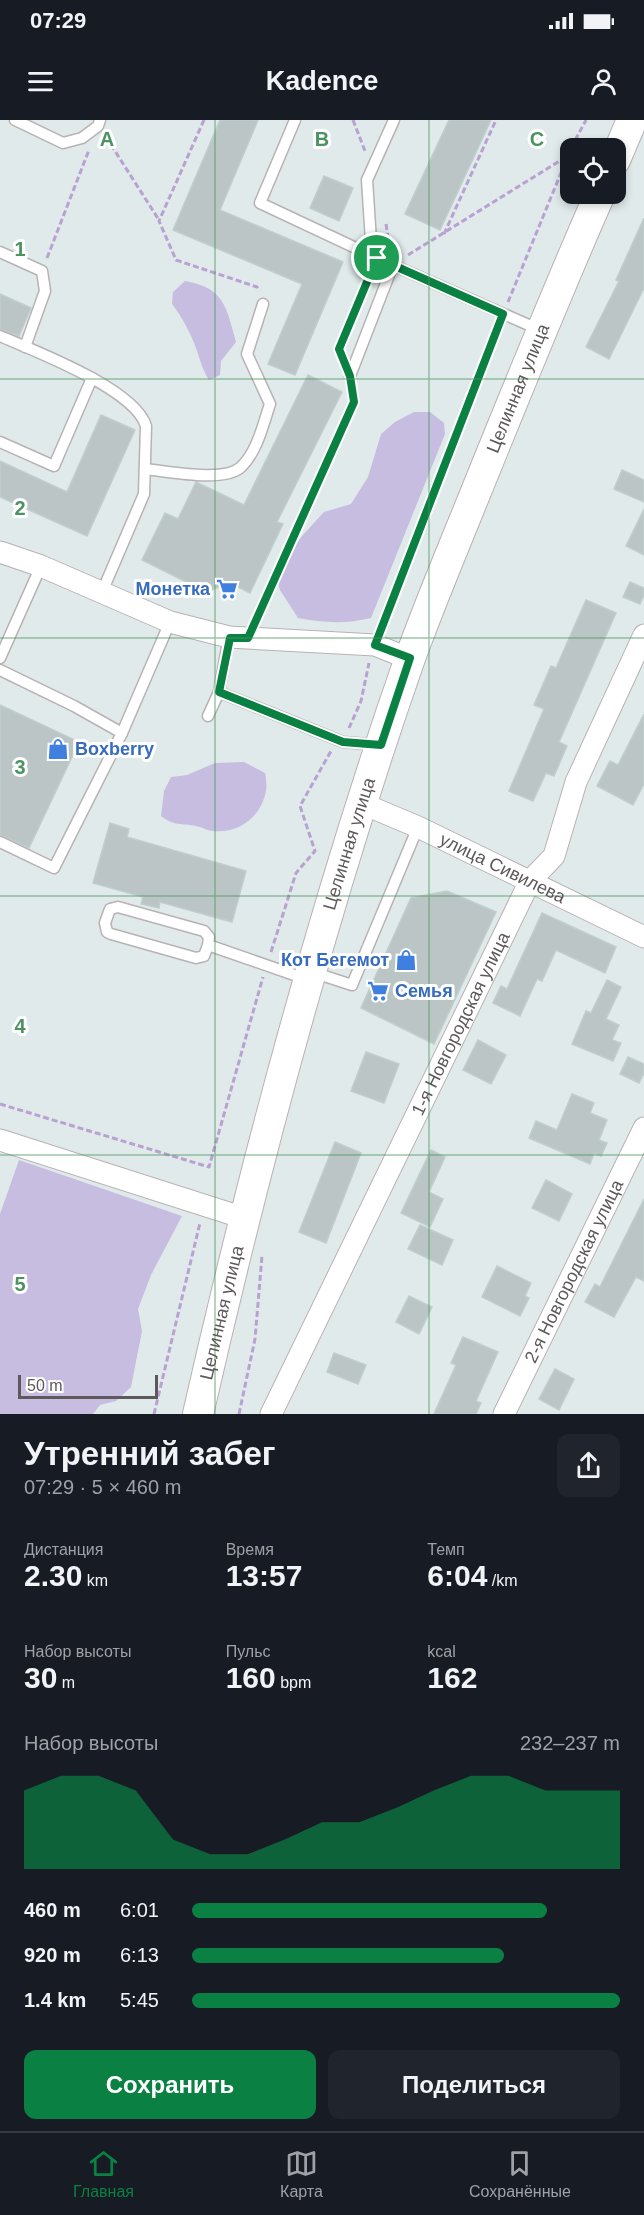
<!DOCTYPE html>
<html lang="ru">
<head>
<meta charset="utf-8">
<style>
	:root { --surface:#171b24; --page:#20242c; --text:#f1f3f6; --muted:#9ea1a6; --line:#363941; --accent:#0b8043 }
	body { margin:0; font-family:Helvetica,sans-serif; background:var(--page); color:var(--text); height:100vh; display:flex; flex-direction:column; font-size:22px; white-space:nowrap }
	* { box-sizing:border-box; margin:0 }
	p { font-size:20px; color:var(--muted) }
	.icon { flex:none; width:33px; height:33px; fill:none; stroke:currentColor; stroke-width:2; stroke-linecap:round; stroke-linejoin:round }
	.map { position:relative; height:1294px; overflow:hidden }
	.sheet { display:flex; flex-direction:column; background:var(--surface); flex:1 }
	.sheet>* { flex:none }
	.tools { position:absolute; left:560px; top:18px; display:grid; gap:12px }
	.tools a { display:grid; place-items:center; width:66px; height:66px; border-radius:12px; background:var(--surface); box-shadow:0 3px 9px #0003; font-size:30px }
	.scale { position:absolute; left:18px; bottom:15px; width:140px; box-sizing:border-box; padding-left:6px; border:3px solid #5f585a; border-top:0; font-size:16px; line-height:21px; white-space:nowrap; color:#5f585a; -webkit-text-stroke:4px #fff; paint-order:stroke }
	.pin { position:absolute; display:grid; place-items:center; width:51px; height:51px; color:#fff; margin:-26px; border:3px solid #fff; border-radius:50%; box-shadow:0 2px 6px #0007 }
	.round { display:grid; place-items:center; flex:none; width:63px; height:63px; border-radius:12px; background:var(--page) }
	.head { display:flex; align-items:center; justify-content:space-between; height:102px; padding:0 24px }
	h1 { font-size:33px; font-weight:700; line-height:45px }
	.figures { display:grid; grid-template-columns:repeat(3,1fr); gap:9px; height:102px; padding:6px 24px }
	.figures div { display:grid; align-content:center }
	.figures b { font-size:30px; font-weight:700 }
	.figures small { font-size:16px; font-weight:400 }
	.figures p { font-size:16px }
	.chart { height:168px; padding:12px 24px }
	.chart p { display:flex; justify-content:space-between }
	.chart svg { width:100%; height:108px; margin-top:6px; fill:var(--accent); opacity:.7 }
	.button { display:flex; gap:12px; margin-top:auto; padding:12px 24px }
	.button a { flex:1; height:69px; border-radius:12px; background:var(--accent); color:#fff; font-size:24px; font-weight:700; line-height:69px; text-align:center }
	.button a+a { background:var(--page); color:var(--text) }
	ul { padding:0 24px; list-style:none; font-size:20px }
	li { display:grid; grid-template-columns:96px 72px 1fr; align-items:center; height:45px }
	li i { height:15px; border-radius:8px; background:var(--accent) }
	.status { display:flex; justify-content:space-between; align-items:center; height:42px; padding:0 30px; background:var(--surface); direction:ltr }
	.status svg { height:16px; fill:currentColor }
	header { display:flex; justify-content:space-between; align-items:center; height:78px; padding:0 24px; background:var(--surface); font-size:27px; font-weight:700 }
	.dock { display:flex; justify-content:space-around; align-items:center; height:84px; border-top:2px solid var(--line); background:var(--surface); font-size:16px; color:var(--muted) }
	.dock a { display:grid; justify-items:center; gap:3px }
	.dock .active { color:var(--accent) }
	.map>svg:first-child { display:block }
	.green { fill:#c6bde1 }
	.building { fill:#bcc5c5; stroke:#bfcecd; stroke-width:1.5 }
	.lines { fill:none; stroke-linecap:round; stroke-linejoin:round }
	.service-casing { stroke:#b9b2b4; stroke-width:13 }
	.minor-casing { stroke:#b9b2b4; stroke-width:23 }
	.secondary-casing { stroke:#b9b1b2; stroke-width:32 }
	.path { stroke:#b9a1d1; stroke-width:3; stroke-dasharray:6 3; stroke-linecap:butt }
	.service { stroke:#fff; stroke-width:10 }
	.minor { stroke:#fff; stroke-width:21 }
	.secondary { stroke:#fff; stroke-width:30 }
	.route-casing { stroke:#fff; stroke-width:12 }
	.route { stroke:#0b8043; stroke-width:8 }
	.grid { fill:none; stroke:#4c9361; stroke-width:1.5; stroke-opacity:0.55 }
	.labels { text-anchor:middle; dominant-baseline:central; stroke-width:6; stroke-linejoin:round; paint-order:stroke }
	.street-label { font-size:18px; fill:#5f585a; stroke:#fff }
	.shop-label { font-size:18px; font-weight:bold; fill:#366cbe; stroke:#fff; text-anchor:end }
	.grid-label { font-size:20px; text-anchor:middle; font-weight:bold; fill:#4c9361; stroke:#fff; stroke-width:6; stroke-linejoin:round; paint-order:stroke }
</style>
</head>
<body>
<div class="status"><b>07:29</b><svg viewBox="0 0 49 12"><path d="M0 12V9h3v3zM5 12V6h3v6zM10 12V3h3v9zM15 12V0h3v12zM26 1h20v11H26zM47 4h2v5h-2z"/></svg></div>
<header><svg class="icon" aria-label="menu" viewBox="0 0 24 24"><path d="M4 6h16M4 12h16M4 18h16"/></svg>Kadence<svg class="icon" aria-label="person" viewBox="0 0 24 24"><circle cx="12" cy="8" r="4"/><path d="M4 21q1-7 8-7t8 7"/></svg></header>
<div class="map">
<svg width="644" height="1294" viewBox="0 0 644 1294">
	<rect width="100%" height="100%" fill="#e0eaea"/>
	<!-- green -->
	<g class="green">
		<path d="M185,161C225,168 226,187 236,222L221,241L220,255L209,260C202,249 200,239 196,228C190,212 182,197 172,184L173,172Z"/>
		<path d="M414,292H430L444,303L445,314L371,498C346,504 323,503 298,498L280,470L275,454L302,416L324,392L351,384L368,357L381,314L395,302Z"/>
		<path d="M244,642L265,653C266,658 267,665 266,671C261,697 239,714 213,711C208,711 204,708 200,707C182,702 177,708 161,696L164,671L171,657L187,655L215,643Z"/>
		<path d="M19,1040L182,1096L151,1155L138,1189L142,1211L131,1267L116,1281L100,1285L93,1294H0V1094Z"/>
	</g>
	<!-- building -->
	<g class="building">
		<path d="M220,0H258L220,90L343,142L295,255L268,244L302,164L173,110Z"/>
		<path d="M449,0H491L440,110L405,94Z"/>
		<path d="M324,56L353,68L339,101L310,88Z"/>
		<path d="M644,98V168L609,239L586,227L619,161L616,160Z"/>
		<path d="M0,174L31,188L19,216L0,209Z"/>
		<path d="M308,255L342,272L277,402L283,404L250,473L230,463L206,472L142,440L165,393L178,399L196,362L244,385Z"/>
		<path d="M101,295L135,310L87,416L0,377V341L67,372Z"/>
		<path d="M622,350L644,360V382L614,369Z"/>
		<path d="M644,389V435L626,426Z"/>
		<path d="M630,462L644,468V475L640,484L623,477Z"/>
		<path d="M586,480L616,493L559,622L567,626L554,656L546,653L533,681L509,671L544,589L534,585L551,546L556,548Z"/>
		<path d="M0,585L79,622L29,728L0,715Z"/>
		<path d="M644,594V664L633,685L597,666L610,641L618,645Z"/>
		<path d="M110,703L129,709L127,717L246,751L232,802L160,782L159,788L141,784L143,777L93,763Z"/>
		<path d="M447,771L496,792L434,924L361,888L411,778Z"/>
		<path d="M542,793L616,827L605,853L556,830L542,861L537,859L520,896L493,883L501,866L507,869Z"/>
		<path d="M607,860L621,867L606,899L619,905L612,920L621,923L613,941L572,924L586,891L591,893Z"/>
		<path d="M478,920L506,935L491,964L463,950Z"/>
		<path d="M366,932L399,944L384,983L351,971Z"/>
		<path d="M628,937L644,944V953L639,963L620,954Z"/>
		<path d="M572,974L594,983L590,993L607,1000L599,1020L607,1023L601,1036L594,1033L590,1044L529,1018L536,1001L557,1010Z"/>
		<path d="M335,1022L361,1033L326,1123L299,1112Z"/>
		<path d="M431,1030L445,1037L429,1072L443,1079L430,1107L401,1093Z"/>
		<path d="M546,1060L572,1074L559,1101L532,1088Z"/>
		<path d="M644,1079V1161L636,1157L614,1197L585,1182L595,1164L600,1167Z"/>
		<path d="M420,1105L453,1120L442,1145L408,1129Z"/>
		<path d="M497,1146L531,1163L525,1176L529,1178L520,1196L482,1177Z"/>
		<path d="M409,1176L432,1187L419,1214L396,1202Z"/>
		<path d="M463,1217L498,1232L476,1281L481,1283L476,1294H434L456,1245L451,1243Z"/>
		<path d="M334,1233L366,1245L358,1264L327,1252Z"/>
		<path d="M555,1249L574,1259L559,1290L539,1279Z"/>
	</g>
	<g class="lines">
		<defs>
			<g id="service">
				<path d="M15,0L63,23L82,18L98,6L100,0"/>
				<path d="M295,0L260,83L377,138L540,210"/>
				<path d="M0,132L42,151L45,171L25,227"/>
				<path d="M372,136L367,60L394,0"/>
				<path d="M0,216C35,231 135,269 146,306L144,374L102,472"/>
				<path d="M350,256L393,145"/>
				<path d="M0,322L54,346L92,258"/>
				<path d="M145,349C167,351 224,363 241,347C257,332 263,305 270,284L247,234L263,184"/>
				<path d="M0,538L41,446"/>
				<path d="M0,550L74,586L122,613"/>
				<path d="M219,572L343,622L380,625"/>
				<path d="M208,596L219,572L229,517"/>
				<path d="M0,722L54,748L122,613L170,502"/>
				<path d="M208,825L209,817L204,811L118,787L110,789L105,803L107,812L111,814L196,838L204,836L208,825L306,859"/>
				<path d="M312,852L352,865L418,707"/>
			</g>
			<g id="minor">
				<path d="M0,432L41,446L170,502L229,517L375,525L410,539"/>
				<path id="s1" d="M361,683L418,707L644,817"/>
				<path d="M0,1020L244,1098"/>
				<path id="s2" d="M271,1294L530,761L554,736L576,662L644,515"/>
				<path id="s3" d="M504,1294L644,1008"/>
			</g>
			<g id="secondary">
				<path d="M615,40L632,0"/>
				<path id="s4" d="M198,1294C256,1040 323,787 409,541C428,488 450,436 471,384C513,280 555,176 600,74"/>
			</g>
		</defs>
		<!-- service casing -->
		<use href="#service" class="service-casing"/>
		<!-- minor casing -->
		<use href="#minor" class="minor-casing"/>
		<!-- secondary casing -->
		<use href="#secondary" class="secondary-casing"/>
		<!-- path -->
		<g class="path">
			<path d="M204,0L159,101L176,140L257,167L258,171"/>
			<path d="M353,0L365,31"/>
			<path d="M106,17L159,100"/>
			<path d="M571,28L586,0"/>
			<path d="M386,104L390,130"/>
			<path d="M444,114L496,0"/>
			<path d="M408,135L566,37"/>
			<path d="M47,138L89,30"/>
			<path d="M508,182L570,31"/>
			<path d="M341,235L339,229L372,150"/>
			<path d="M256,500L354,282L352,270"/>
			<path d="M382,506L498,207"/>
			<path d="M349,608L361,581L369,543"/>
			<path d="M271,832L296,753L315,731L300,686L331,631"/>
			<path d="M0,984L209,1047L263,857"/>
			<path d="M154,1294L200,1103"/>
			<path d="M239,1294L255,1219L262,1136"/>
		</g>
		<!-- service -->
		<use href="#service" class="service"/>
		<!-- minor -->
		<use href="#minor" class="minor"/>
		<!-- secondary -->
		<use href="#secondary" class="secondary"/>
	</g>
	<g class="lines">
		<defs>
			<path id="route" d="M377,138L503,194L375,525L410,538L381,625L343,622L219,572L230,518H248L354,282L350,256L339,229Z"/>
		</defs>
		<!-- route casing -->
		<use href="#route" class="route-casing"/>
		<!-- route -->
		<use href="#route" class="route"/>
	</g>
	<!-- grid -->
	<path class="grid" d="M215,0V1294M429,0V1294M0,259H644M0,518H644M0,776H644M0,1035H644"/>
	<!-- icons -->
	<defs>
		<symbol id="supermarket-bare" viewBox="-9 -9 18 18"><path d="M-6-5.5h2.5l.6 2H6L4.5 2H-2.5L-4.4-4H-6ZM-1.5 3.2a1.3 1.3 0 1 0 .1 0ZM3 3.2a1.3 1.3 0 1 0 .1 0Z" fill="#3f7fe0" stroke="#fff" stroke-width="2.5" paint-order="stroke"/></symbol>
		<symbol id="shop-bare" viewBox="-9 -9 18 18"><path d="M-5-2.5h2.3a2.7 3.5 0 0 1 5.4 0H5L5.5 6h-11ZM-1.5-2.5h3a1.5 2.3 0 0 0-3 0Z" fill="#3f7fe0" stroke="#fff" stroke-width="2.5" paint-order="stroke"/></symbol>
	</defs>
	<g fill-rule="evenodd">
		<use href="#supermarket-bare" x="212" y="454" width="30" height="30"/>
		<use href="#shop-bare" x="43" y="614" width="30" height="30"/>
		<use href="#shop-bare" x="391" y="825" width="30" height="30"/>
		<use href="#supermarket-bare" x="363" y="856" width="30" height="30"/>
	</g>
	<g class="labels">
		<!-- street labels -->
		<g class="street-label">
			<text stroke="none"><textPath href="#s4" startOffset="1076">Целинная улица</textPath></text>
			<text stroke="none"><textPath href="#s4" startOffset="590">Целинная улица</textPath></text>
			<text stroke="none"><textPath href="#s1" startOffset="156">улица Сивилева</textPath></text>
			<text stroke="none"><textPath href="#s2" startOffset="434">1-я Новгородская улица</textPath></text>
			<text stroke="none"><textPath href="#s3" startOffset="159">2-я Новгородская улица</textPath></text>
			<text stroke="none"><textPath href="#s4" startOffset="104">Целинная улица</textPath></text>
		</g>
		<!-- shop labels -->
		<g class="shop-label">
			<text x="210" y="469">Монетка</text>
			<text x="75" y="629" text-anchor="start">Boxberry</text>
			<text x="389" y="840">Кот Бегемот</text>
			<text x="395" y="871" text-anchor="start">Семья</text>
		</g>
	</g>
	<g class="grid-label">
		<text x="107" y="26">A</text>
		<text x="322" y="26">B</text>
		<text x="537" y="26">C</text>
		<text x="20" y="136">1</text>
		<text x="20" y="395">2</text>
		<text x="20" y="654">3</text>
		<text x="20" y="913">4</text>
		<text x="20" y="1171">5</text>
	</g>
</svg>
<div class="tools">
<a><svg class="icon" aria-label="locate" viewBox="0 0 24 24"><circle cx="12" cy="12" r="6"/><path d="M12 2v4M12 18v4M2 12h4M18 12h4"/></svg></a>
</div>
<div class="scale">50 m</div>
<div class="pin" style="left:377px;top:138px;background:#1e9e55"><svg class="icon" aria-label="arrive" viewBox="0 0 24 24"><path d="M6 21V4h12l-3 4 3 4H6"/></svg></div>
</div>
<section class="sheet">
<div class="head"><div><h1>Утренний забег</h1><p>07:29 · 5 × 460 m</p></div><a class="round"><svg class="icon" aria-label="share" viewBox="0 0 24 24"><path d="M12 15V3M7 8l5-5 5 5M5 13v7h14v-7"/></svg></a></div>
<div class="figures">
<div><p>Дистанция</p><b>2.30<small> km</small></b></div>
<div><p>Время</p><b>13:57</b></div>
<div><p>Темп</p><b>6:04<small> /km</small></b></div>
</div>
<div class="figures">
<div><p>Набор высоты</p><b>30<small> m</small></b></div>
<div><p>Пульс</p><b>160<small> bpm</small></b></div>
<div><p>kcal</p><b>162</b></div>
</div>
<div class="chart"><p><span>Набор высоты</span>232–237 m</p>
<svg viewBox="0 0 160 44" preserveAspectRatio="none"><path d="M0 44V12L10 6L20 6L30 12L40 32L50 38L60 38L70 32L80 25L90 25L100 19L110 12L120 6L130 6L140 12L150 12L160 12V44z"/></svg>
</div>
<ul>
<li><b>460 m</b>6:01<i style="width:83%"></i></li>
<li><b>920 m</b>6:13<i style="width:73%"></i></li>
<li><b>1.4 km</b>5:45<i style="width:100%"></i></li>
</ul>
<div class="button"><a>Сохранить</a><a>Поделиться</a></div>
</section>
<nav class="dock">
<a class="active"><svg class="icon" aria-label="home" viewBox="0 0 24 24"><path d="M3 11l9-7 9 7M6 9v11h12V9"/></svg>Главная</a>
<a><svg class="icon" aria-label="map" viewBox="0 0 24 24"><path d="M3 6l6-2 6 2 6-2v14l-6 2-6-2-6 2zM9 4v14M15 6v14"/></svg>Карта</a>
<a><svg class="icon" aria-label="saved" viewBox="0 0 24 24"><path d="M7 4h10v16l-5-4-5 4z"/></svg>Сохранённые</a>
</nav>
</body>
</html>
